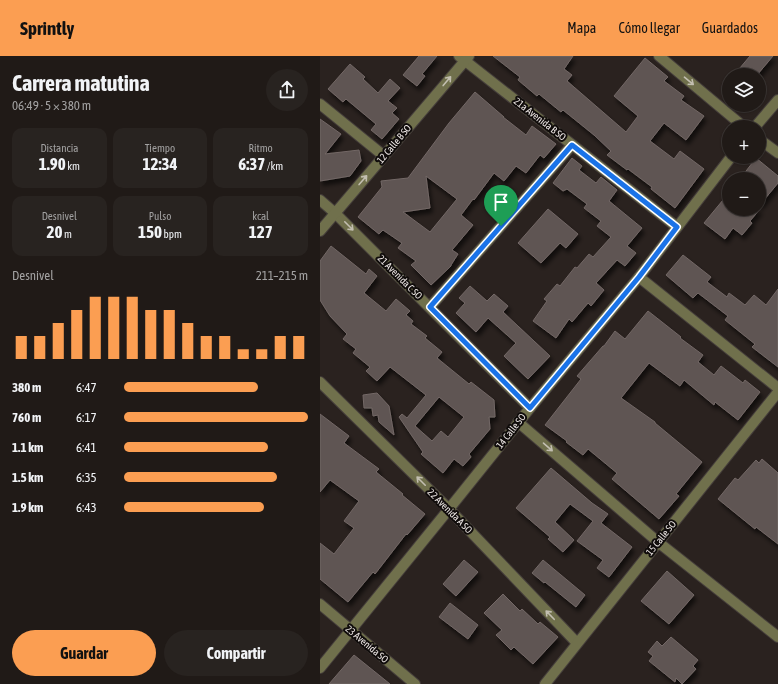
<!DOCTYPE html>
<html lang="es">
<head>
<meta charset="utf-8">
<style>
	:root { --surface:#201a17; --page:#282320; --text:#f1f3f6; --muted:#a2a1a1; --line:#3d3836; --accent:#fb9e52 }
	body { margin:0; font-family:"Asap Condensed",sans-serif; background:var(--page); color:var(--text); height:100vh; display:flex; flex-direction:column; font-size:15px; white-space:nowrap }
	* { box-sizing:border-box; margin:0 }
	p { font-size:13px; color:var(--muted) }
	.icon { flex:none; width:22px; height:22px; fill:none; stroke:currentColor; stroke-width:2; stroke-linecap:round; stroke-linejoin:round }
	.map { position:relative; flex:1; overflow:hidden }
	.sheet { display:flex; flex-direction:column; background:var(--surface); width:320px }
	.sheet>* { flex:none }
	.buttons { position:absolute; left:402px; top:12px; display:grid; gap:8px }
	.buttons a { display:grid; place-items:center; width:44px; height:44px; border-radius:50%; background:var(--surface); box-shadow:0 1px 3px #0004,0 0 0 1px var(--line); font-size:20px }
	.pin { position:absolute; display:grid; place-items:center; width:34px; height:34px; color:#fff; margin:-41px -17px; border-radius:50% 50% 50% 0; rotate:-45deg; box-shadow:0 0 4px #0007 }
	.pin .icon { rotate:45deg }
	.round { display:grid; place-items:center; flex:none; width:42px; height:42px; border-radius:21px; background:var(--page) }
	.summary { display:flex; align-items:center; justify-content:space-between; height:68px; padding:0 12px }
	h1 { font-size:22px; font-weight:700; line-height:30px }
	.figures { display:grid; grid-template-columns:repeat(3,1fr); gap:6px; height:68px; padding:4px 12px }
	.figures div { display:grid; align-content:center; border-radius:10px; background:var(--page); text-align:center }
	.figures b { font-size:17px; font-weight:700 }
	.figures small { font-size:11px; font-weight:400 }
	.figures p { font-size:11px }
	.chart { height:112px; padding:8px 12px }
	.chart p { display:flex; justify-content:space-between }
	.chart svg { width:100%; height:72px; margin-top:4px; stroke:var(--accent); stroke-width:6 }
	.action { display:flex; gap:8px; margin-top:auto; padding:8px 12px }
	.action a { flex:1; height:46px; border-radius:24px; background:var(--accent); color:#111; font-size:16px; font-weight:700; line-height:46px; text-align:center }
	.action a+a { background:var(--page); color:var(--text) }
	ul { padding:0 12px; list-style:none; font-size:13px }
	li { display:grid; grid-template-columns:64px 48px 1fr; align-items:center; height:30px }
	li i { height:10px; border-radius:5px; background:var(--accent) }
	header { display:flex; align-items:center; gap:24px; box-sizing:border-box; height:56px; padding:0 20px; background:var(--accent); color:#111 }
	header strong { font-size:19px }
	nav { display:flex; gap:22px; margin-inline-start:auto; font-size:14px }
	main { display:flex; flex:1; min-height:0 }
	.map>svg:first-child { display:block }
	.building { fill:#5e5452; stroke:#736866; fill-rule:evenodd; filter:url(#shadow) }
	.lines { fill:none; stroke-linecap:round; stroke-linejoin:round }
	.minor-casing { stroke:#453e3b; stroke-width:12 }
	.minor { stroke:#70704c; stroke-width:10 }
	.oneway { stroke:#c2beb0 }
	.route-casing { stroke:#fff; stroke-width:8 }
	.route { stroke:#1a73e8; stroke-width:5 }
	.labels { text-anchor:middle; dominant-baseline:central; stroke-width:4; stroke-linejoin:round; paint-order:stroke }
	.street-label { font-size:10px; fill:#eee8e6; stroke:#100c0b }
</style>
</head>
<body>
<header>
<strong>Sprintly</strong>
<nav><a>Mapa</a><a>Cómo llegar</a><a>Guardados</a></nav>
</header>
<main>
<section class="sheet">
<div class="summary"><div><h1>Carrera matutina</h1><p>06:49 · 5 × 380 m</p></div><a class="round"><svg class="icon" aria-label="share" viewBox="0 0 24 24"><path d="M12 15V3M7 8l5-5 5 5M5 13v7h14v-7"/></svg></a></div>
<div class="figures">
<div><p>Distancia</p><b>1.90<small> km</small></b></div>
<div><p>Tiempo</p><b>12:34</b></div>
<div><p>Ritmo</p><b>6:37<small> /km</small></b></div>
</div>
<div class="figures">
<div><p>Desnivel</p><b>20<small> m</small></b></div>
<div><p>Pulso</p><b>150<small> bpm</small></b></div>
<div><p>kcal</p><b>127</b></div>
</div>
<div class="chart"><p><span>Desnivel</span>211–215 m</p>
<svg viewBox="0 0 160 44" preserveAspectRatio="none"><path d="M5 44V30M15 44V30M25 44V22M35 44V14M45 44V6M55 44V6M65 44V6M75 44V14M85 44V14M95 44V22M105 44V30M115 44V30M125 44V38M135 44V38M145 44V30M155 44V30"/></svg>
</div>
<ul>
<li><b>380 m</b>6:47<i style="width:73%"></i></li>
<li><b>760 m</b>6:17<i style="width:100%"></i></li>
<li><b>1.1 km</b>6:41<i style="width:78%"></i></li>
<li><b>1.5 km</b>6:35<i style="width:83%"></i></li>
<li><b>1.9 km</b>6:43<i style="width:76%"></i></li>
</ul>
<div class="action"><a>Guardar</a><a>Compartir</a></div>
</section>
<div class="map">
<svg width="458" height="628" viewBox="0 0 458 628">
	<defs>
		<filter id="shadow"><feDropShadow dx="2.5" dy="4.5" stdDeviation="2" flood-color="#0009"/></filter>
	</defs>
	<rect width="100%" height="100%" fill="#2a221f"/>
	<!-- building -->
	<g class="building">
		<path d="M99,0H117L102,18L105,20L97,30L83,19Z"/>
		<path d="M173,0H253L244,13L252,19L247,25L306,76L318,60L294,40L325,2L348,21L344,25L364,40L361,44L384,60L366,84L344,67L330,85L354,103L360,95L384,113L355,152L331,133L332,131L308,113L307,114L287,99L291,95L274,79L243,54L241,56L219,38L217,40L198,24L200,21Z"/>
		<path d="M430,0H453L437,19H414Z"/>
		<path d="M30,8L45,21L43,23L58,37L70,23L80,32L68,45L77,52L72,57L79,63L62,83L51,74L56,68L26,43L23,46L8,33Z"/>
		<path d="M155,36L184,61H183L206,79L212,70L236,88L224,102L220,99L206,117L196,110L184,125L174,117L154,144L153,143L141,159L153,169L132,194L138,198L131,209V210L111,229L91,209L96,205L78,192L82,187L63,174L59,178L38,161L62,131L61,125L88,122L129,67ZM106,120L137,143L110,176L83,156L110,152Z"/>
		<path d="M0,63L21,78L5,98L39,94L41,105L30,120L0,125Z"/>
		<path d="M252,102L262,110L259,114L276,127L281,121L297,134L289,145L322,172L307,190L316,197L305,210L297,204L276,227L284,234L271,250L268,247L252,266L249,263L236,282L213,265L227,245L224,243L237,228L240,230L255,211L257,212L269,198L273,201L291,181L277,170L281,165L264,152L267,148L247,133L243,135L233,127Z"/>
		<path d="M436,102L458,120V127L439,150V123H429L423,119Z"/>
		<path d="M409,137V153H440L430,165L432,167L422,179L413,172L405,183L384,167L403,144V145Z"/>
		<path d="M228,153L258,178L246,192L240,187L221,207L198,187Z"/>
		<path d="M11,190L46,218L49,213L57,220L44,237L66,255L76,243L90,255L86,259L93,265L91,268L107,280L105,282L122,296L117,302L149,328L151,326L174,344L175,361H169L170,373L149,398L151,401L143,410L134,403L123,417L101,398L103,396L79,361L82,358L87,362L106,339L70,311L57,325L46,315L50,311L33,297L36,293L23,283L27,278L10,260L0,244V205ZM119,341L144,361L128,381L121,375L112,385L95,370Z"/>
		<path d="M363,199L391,221L387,226L407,241L409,237L425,249L434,239L446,249L458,233V311L432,291L435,288L405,264L408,260L378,237L373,242L346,219Z"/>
		<path d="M150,230L167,245L174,238L188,250L183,256L230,300L208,323L184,300L196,287L168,262L156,276L136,257L145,247L139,242Z"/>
		<path d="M328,255L361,281L360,282L383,299L378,306L394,319L401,310L423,327L425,324L440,336L418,364L395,346L394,349L364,324L360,330L329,307L301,342L335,366V367L382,406L356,438L359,440L339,463L292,423L297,417L268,393L263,399L246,386L247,385L225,369L261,323L257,320L283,290H284L295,275L305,283Z"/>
		<path d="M57,337L69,350L74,379L59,366L58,359L53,360L52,352H44L43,339Z"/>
		<path d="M0,358L29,380L24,387L59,413L56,416L83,438L82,439L105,458L87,479L86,478L55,518L53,516L28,546L0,523V487L14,498L34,472L24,465L39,445L10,424L0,436Z"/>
		<path d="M442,403L458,417V488L436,471L435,473L398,443L415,422L418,424L436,404L439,407Z"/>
		<path d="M231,412L272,447L288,458L281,467L312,491L289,521L277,512L283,504L257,485L273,465L250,448L235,466L254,484L243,496L228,483L230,481L196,452Z"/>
		<path d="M144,504L158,516L136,540L123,528Z"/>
		<path d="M223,504L265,539L256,551L225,526L224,527L212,517Z"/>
		<path d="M347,515L374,539L349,568L321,545Z"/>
		<path d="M183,538L200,555L202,553L218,568L220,566L238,581L213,608L194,591L191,594L176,579L182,574L164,557Z"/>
		<path d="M130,547L158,569L148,583L119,561Z"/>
		<path d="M351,581L378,604L373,610L376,613L362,628L356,622L355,626L329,605L333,600L328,596L337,585L342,590Z"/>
		<path d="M34,599L70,628H9Z"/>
	</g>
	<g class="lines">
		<defs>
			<g id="minor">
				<path d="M139,0L357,171"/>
				<path d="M339,0L424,71"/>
				<path d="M0,48L64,100"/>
				<path d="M435,71L458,44"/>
				<path d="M439,83L458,97"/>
				<path d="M0,144L15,157L210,352"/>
				<path d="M0,175L149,0"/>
				<path d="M319,221L458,332"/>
				<path d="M110,251L252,89"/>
				<path d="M0,326L129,453L257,587"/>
				<path d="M198,366L338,486L458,581"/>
				<path d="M0,548L95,628"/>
				<path d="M0,612L129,453L210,352L319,221L411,101"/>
				<path d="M225,628L458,336"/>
			</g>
		</defs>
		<!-- minor casing -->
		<use href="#minor" class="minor-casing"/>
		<!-- minor -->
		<use href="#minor" class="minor"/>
	</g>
	<!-- one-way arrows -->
	<defs><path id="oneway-shaft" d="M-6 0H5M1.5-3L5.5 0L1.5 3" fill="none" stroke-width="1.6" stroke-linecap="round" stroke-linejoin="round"/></defs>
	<g class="oneway">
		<use href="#oneway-shaft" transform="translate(127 25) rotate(-50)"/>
		<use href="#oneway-shaft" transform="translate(369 25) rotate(40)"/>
		<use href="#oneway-shaft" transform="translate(43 124) rotate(-49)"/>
		<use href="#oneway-shaft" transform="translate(29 170) rotate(45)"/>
		<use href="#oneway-shaft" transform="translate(228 391) rotate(41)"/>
		<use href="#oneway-shaft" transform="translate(101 425) rotate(-135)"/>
		<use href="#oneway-shaft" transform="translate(230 559) rotate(-134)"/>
	</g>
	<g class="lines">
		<defs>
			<path id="route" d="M252,89L357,171L319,221L210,352L110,251Z"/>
		</defs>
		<!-- route casing -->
		<use href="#route" class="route-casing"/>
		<!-- route -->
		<use href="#route" class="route"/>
	</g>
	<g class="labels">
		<!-- street labels -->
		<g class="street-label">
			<text transform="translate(220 63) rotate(38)">21a Avenida B SO</text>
			<text transform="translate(74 88) rotate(-50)">12 Calle B SO</text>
			<text transform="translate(80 221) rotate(45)">21 Avenida C SO</text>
			<text transform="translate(191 375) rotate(-52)">14 Calle SO</text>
			<text transform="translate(130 455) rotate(45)">22 Avenida A SO</text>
			<text transform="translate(341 482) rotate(-51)">15 Calle SO</text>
			<text transform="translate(47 588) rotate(40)">23 Avenida SO</text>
		</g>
	</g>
</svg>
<div class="buttons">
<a><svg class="icon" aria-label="layers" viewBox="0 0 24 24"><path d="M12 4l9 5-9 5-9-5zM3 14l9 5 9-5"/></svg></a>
<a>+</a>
<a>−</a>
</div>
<div class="pin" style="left:181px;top:170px;background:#1e9e55"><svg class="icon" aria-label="arrive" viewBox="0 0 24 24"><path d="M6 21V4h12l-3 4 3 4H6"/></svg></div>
</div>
</main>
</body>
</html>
